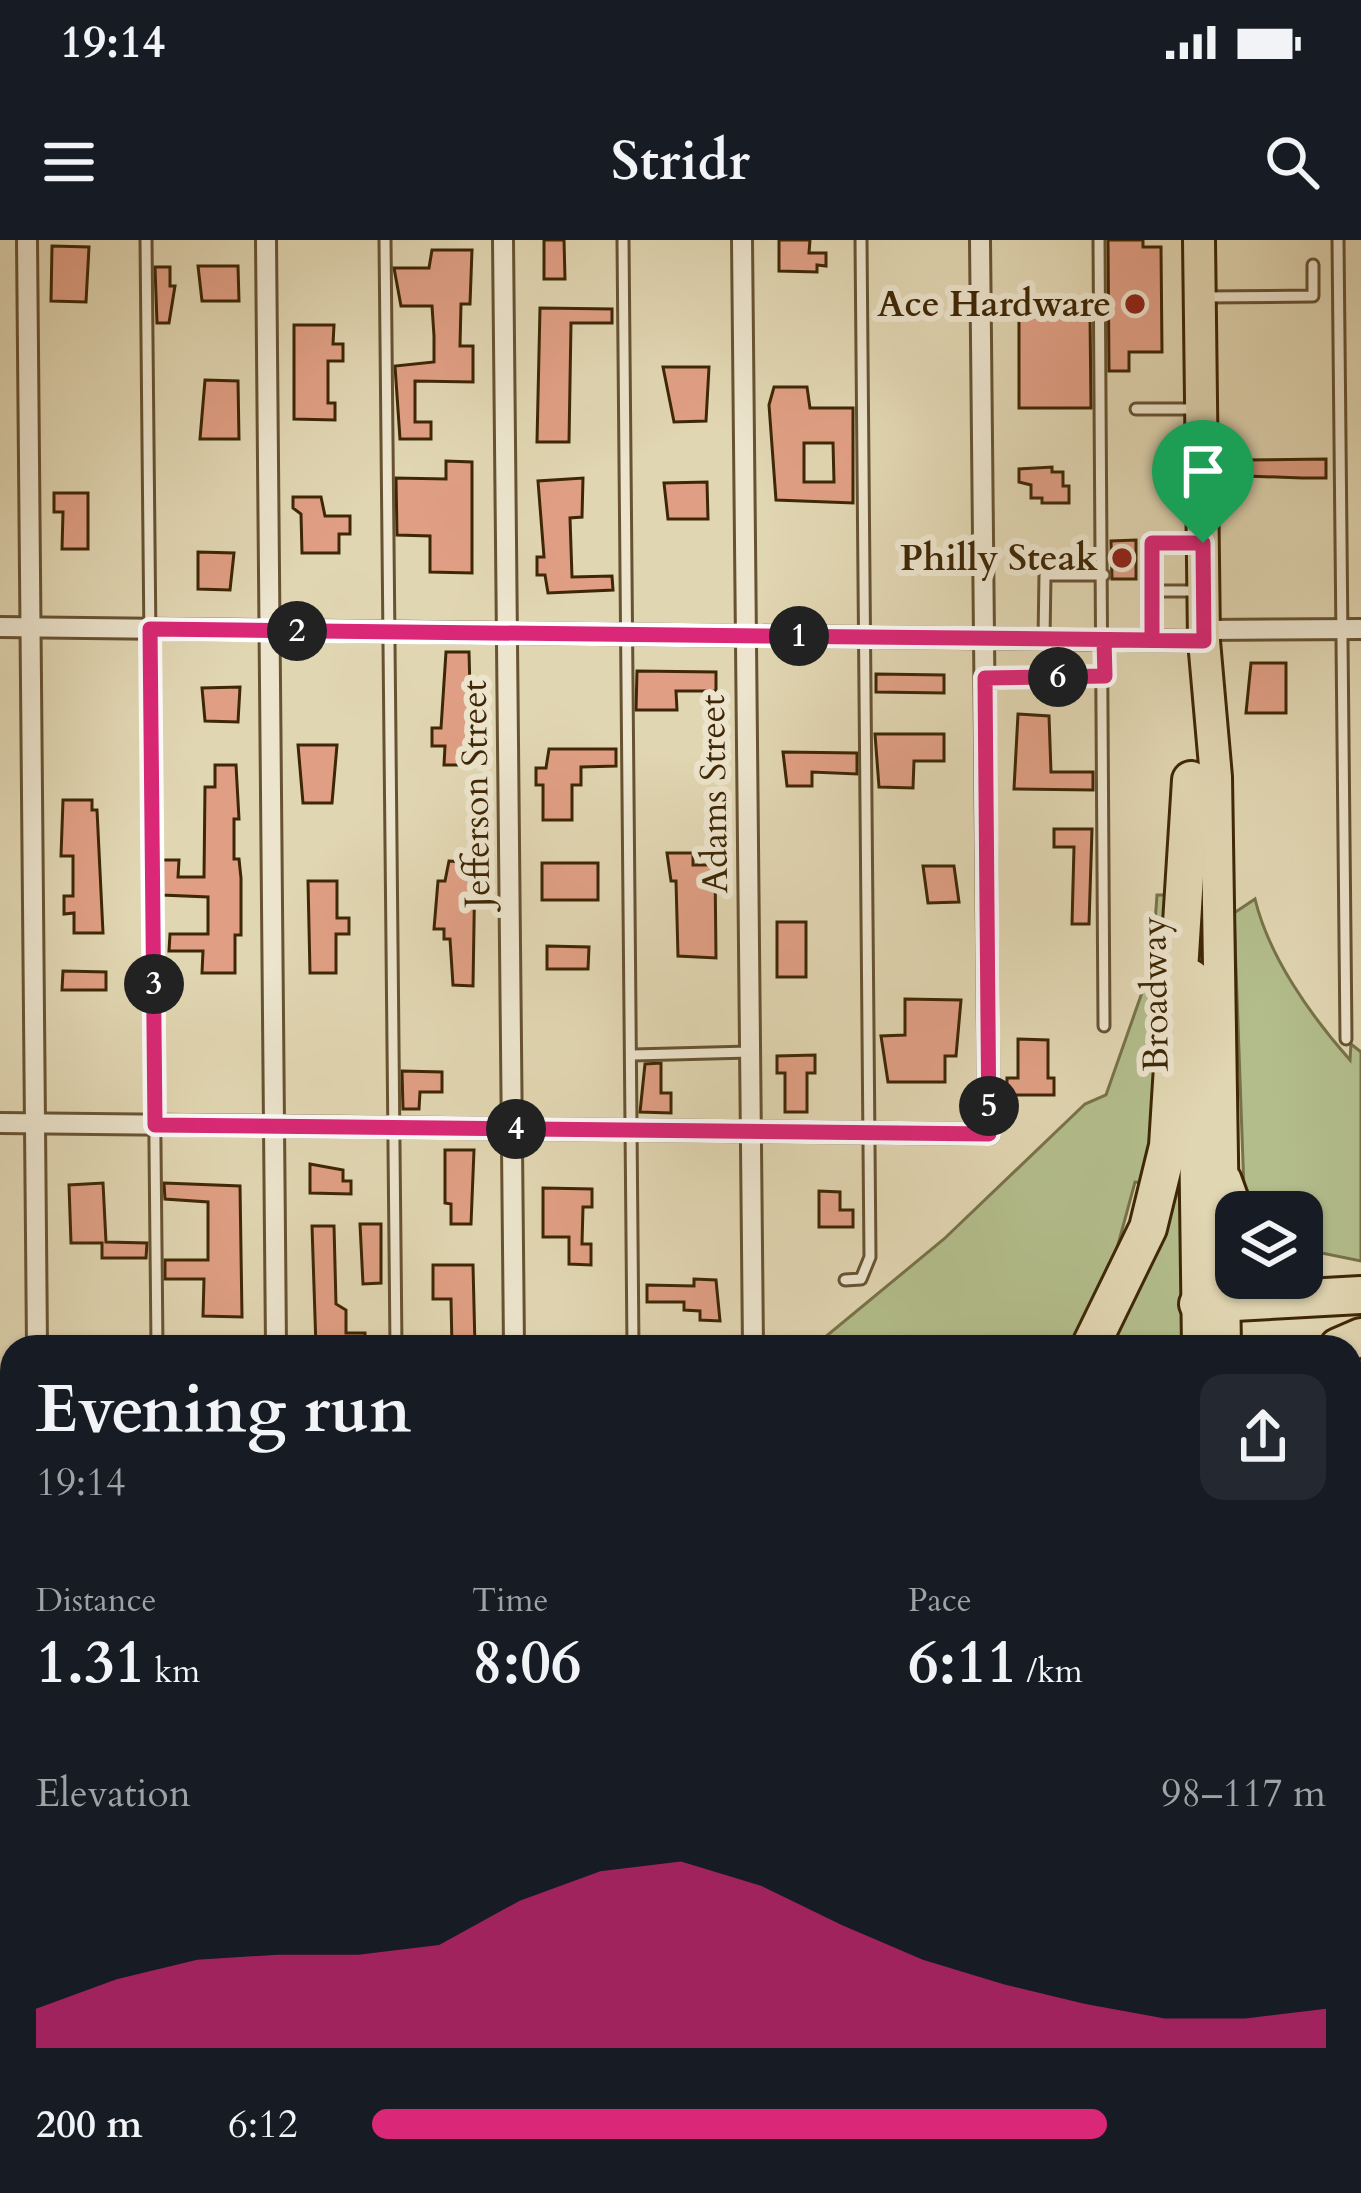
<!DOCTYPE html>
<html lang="en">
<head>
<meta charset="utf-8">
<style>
	:root { --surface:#171b24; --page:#242831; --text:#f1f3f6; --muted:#9ea1a6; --accent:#db2777 }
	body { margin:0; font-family:Cardo,serif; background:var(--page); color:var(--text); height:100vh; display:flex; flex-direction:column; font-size:45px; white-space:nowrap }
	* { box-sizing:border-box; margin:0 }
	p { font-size:39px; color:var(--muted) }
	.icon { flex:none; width:66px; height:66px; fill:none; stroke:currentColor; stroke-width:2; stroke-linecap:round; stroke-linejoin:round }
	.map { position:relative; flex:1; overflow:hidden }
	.drawer { position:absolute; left:0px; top:1095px; width:1362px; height:858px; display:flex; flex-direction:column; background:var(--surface); border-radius:36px 36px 0 0; box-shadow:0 3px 9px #0004 }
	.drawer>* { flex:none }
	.controls { position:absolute; left:1215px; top:951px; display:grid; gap:24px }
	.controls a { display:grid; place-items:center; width:108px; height:108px; border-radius:24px; background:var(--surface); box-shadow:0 3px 9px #0004; font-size:60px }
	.pin { position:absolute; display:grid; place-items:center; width:102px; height:102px; color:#fff; margin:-123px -51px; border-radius:50% 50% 50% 0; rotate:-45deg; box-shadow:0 0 12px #0007 }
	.pin .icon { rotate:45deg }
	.km { position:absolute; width:60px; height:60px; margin:-30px; border-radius:50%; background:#222; color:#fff; font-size:33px; line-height:60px; text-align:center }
	.round { display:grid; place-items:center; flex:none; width:126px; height:126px; border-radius:24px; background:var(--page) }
	.summary { display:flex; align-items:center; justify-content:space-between; height:204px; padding:0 36px }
	h1 { font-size:66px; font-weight:700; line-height:90px }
	.stats { display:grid; grid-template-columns:repeat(3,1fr); gap:18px; height:204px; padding:12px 36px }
	.stats div { display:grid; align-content:center }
	.stats b { font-size:60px; font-weight:700 }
	.stats small { font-size:33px; font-weight:400 }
	.stats p { font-size:33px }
	.chart { height:336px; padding:24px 36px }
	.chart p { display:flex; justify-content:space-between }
	.chart svg { width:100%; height:216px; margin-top:12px; fill:var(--accent); opacity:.7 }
	ul { padding:0 36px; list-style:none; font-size:39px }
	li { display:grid; grid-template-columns:192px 144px 1fr; align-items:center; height:90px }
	li i { height:30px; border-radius:15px; background:var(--accent) }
	.status { display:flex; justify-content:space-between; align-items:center; height:84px; padding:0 60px; background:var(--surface); direction:ltr }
	.status svg { height:33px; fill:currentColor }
	header { display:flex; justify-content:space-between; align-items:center; height:156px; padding:0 36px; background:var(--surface); font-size:54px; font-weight:700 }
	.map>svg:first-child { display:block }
	.green { fill:#b3bd8c; stroke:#787249; stroke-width:3 }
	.water { fill:#98b7b6; stroke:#747d70; stroke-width:3 }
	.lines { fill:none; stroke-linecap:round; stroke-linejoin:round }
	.stream { stroke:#747d70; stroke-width:4.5 }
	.building { fill:#e09f84; stroke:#3e2706; stroke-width:3; fill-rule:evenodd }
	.lane-casing { stroke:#675331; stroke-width:15 }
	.street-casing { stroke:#675331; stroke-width:24 }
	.primary-casing { stroke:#3e2706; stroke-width:36 }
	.highway-casing { stroke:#3e2706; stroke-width:42 }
	.lane { stroke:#ece4cd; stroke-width:9 }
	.street { stroke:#ece4cd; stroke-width:18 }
	.primary { stroke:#e1d6b2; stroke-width:30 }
	.highway { stroke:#e1d6b2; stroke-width:36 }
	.route-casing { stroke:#fff; stroke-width:24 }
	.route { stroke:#db2777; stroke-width:15 }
	.poi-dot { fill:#8f2418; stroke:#ece4cd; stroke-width:4.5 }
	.labels { text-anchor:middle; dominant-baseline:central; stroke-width:12; stroke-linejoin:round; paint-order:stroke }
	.poi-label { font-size:36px; font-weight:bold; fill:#3e2706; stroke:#ece4cd; text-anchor:end }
	.street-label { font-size:36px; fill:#3e2706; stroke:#ece4cd }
</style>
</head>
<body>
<div class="status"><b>19:14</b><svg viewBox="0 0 49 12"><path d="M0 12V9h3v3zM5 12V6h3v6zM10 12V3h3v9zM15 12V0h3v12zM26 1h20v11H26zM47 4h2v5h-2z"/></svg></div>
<header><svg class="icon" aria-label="menu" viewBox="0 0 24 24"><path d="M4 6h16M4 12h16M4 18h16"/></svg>Stridr<svg class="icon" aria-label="search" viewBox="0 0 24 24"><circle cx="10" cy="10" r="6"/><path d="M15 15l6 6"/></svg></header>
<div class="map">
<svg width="1361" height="1953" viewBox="0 0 1361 1953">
	<rect width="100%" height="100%" fill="#e1d6b2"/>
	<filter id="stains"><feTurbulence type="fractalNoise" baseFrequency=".00167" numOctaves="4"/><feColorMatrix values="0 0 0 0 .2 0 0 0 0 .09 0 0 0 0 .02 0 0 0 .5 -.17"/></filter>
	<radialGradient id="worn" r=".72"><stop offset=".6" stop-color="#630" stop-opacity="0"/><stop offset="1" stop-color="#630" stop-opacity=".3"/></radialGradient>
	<!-- green -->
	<g class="green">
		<path d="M1157,655H1169L1168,723L1147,943L1135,942L1112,1027L1069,1107H813L944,999L1085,864L1106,855L1152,724Z"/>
		<path d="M1255,659C1269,717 1311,776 1350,820L1351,804L1361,812V1021L1302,1009V972H1252L1244,950L1234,673Z"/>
		<path d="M1176,937L1181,968L1183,1107H1111L1156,1008Z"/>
		<path d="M1361,1116V1410H1350V1121Z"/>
		<path d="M1350,1593L1361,1595V1771L1350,1785Z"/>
		<path d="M1361,1841V1953H1300L1304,1941H1350V1859Z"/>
		<path d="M675,1941H889L916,1953H684Z"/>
	</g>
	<!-- water -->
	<g class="water">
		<path d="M0,1690L12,1693V1941H250L245,1953H0Z"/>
		<path d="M332,1941H675L684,1953H333Z"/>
	</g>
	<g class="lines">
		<!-- stream -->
		<g class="stream">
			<path d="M0,1591H12"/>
			<path d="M844,1948L850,1953"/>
		</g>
	</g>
	<!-- building -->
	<g class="building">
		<path d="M544,0H564L565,39H544Z"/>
		<path d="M779,0H810L809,13H826V26L817,25V32L779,31Z"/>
		<path d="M1108,0H1143V7H1161L1162,112H1129V131H1109Z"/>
		<path d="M52,6L89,7L86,62L51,61Z"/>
		<path d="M432,10H472L470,64H461L460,106H473V142L415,141V182H431V199H400L395,126L434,122V96L432,66H401L394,28H429Z"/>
		<path d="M198,26H238L239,61H202Z"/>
		<path d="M155,27H170V46H175L169,83H157Z"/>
		<path d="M540,68L612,69V83H571L569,202H537Z"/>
		<path d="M1019,72L1090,74L1091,168H1019Z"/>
		<path d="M294,85H334L333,104H343V121H328V163H335V180L294,179Z"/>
		<path d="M663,127H709L706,181L674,182Z"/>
		<path d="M205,140L238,141L239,199H200Z"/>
		<path d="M774,147H807L810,168H853V263L776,260L769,165ZM804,203H833L834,242H804Z"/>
		<path d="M1326,219V238H1302L1246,236L1248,226L1240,220Z"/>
		<path d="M446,221L472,222V333L430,332V296L397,295L396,238L446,239Z"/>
		<path d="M1052,227V232H1063V246H1069V263H1042V258H1031V245L1019,242V229Z"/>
		<path d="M583,238L582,277L570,278L572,337L612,336L613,350L548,353L545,335H537V317H544L538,241Z"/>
		<path d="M707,242L708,279H668L664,243Z"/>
		<path d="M54,253H88V309H62L63,272H54Z"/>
		<path d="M293,257H321L325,276H350V294H339V313H302L301,274L293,268Z"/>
		<path d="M1136,300V339H1112L1111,301Z"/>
		<path d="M198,312L234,313L230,350L198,349Z"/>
		<path d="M446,412H469L472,525H444L445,506H432V488H441Z"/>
		<path d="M1251,423H1286V473H1246Z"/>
		<path d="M637,431L716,432V451H676L677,470H636Z"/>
		<path d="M876,434L944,435V453L876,452Z"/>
		<path d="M240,447L238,482L205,481L202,448Z"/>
		<path d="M1018,474L1049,476L1051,532H1093V550L1014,549Z"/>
		<path d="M875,494H944V521H914L913,548L879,547Z"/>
		<path d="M298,505H337L332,563H303Z"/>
		<path d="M549,509H616V526L581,527V545H572V580H543V545H536V528H546Z"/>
		<path d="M783,512L857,513V534L812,532V546H787Z"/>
		<path d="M215,525H236L239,579H234V619H239L241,638V695H235V733H202L203,711H169L170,694H208V657L162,655V620H179L178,637H204L205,547H215Z"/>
		<path d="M63,560H92V570H97L103,693H74V673L64,674V656H73V616H61Z"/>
		<path d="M1054,589H1092L1089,684H1072L1074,607H1054Z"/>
		<path d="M667,613H693V625H715L716,718L678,716L676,641H671Z"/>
		<path d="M449,621L475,623L473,746L453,745L450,699H444V689H434L438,641H445Z"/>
		<rect x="542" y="623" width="56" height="37"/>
		<path d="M923,626H954L959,662L928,663Z"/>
		<path d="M308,641H337V678H349V694H336V733H310Z"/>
		<rect x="777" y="682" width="29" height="55"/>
		<path d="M547,706L589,707L588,729H547Z"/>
		<path d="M63,731L106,732V750H62Z"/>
		<path d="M905,759L961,760L956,816H945V842H888L881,796L905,795Z"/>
		<path d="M1018,799L1048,800V838H1054V855H1007V838H1018Z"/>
		<path d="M815,815V833H807V872H785V833H777V816Z"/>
		<path d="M661,823V853H671V873L640,872L645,824Z"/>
		<path d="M402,831L442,832V852H420L419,869H403Z"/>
		<path d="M445,910H474L471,984H451V964L445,963Z"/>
		<path d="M310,924L343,930V941H351V954L310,953Z"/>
		<path d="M103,943L106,1002L147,1003L146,1018H102V1003H71L69,945Z"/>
		<path d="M164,943L240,946L242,1077L203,1076L204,1039H165V1020H208V962L165,959Z"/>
		<path d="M543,948L592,949V967H583L582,1004H591V1025L569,1024V997H543Z"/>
		<path d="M819,951L840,952V970H853V987H819Z"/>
		<path d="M360,984H381V1043L363,1044Z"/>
		<path d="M312,986H334L336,1064L346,1070V1093H365V1107H316Z"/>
		<path d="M433,1025H473L475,1107H452L451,1059H433Z"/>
		<path d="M694,1039L716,1040L720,1081L700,1080V1071L684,1070V1062H647V1045L694,1046Z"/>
	</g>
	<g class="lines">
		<defs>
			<g id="lane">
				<path d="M146,0L157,1107"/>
				<path d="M385,0L396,1107"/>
				<path d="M623,0L633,1107"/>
				<path d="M1099,0L1104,786"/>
				<path d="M1338,0L1346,799"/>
				<path d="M1205,57L1313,56V25"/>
				<path d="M1136,169H1197"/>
				<path d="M1207,229H1240"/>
				<path d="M1152,351H1200"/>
				<path d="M1044,399L1045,335H1104"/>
				<path d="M1152,400V303H1199"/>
				<path d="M985,438L1105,436"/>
				<path d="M633,815L750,812"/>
				<path d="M845,1040L861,1039L870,1017L861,0"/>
			</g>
			<g id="street">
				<path d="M27,0L37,1107"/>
				<path d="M266,0L276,1107"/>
				<path d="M503,0L514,1107"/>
				<path d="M742,0L753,1107"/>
				<path d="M0,387L1204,401"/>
				<path d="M1204,390L1361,389"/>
				<path d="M0,883L989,894L980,0"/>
				<path d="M0,1383H12"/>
			</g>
			<g id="primary">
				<path d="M1199,0L1204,401L1216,537L1225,1107"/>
				<path d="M1193,736L1198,1107"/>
				<path d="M1233,1941V1953"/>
				<path d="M1207,1953L1208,1941"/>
			</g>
			<g id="highway">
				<path d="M1223,941L1236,977"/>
				<path d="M1198,1064L1361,1055"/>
				<path d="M1090,1107L1148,988L1168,906L1191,540"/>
				<path d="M1338,1107L1361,1097"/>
				<path d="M0,1427H12"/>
				<path d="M1350,1429L1361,1430"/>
				<path d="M0,1459H12"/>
				<path d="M1350,1471L1361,1472"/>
				<path d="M1350,1530L1361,1531"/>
				<path d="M0,1544H12"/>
				<path d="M1350,1572H1361"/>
				<path d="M1350,1817L1361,1802"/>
				<path d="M978,1941L1045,1946L1175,1941"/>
				<path d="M1280,1953L1285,1941"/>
			</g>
		</defs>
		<!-- lane casing -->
		<use href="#lane" class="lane-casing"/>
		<!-- street casing -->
		<use href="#street" class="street-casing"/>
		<!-- primary casing -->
		<use href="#primary" class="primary-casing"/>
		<!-- highway casing -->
		<use href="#highway" class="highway-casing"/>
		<!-- lane -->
		<use href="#lane" class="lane"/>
		<!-- street -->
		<use href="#street" class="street"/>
		<!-- primary -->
		<use href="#primary" class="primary"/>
		<!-- highway -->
		<use href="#highway" class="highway"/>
	</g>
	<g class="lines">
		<defs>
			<path id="route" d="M1203,303H1152V400C1022,399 892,398 763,396C558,392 354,392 150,389L155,885L989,894L985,438L1105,436L1104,400L1204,401L1203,303"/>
		</defs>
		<!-- route casing -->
		<use href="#route" class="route-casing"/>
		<!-- route -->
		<use href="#route" class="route"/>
	</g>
	<!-- markers -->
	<g class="poi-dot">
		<circle cx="1135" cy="64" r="12"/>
		<circle cx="1122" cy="318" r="12"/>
	</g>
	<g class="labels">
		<!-- poi labels -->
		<g class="poi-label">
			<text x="1111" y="64">Ace Hardware</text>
			<text x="1098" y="318">Philly Steak</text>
		</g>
		<!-- street labels -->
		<g class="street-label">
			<text transform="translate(476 554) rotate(-91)">Jefferson Street</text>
			<text transform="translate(714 554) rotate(-91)">Adams Street</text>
			<text transform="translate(1155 754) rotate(-91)">Broadway</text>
		</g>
	</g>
	<rect width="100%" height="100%" filter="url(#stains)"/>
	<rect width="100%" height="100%" fill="url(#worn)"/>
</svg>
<div class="controls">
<a><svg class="icon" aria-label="layers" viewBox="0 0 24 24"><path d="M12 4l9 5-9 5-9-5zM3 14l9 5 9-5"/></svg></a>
</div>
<div class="pin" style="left:1203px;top:303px;background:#1e9e55"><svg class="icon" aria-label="arrive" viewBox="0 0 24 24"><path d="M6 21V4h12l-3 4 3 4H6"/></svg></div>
<b class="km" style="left:799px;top:396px">1</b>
<b class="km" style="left:297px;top:391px">2</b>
<b class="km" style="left:154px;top:744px">3</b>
<b class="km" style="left:516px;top:889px">4</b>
<b class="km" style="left:989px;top:866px">5</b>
<b class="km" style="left:1058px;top:437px">6</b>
<section class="drawer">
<div class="summary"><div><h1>Evening run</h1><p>19:14</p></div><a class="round"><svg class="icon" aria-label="share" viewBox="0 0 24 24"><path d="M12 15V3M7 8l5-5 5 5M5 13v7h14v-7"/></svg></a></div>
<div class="stats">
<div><p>Distance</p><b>1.31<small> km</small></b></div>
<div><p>Time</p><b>8:06</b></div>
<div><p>Pace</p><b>6:11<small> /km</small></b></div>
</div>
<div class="chart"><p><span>Elevation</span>98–117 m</p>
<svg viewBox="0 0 160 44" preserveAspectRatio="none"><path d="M0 44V36L10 30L20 26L30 25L40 25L50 23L60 14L70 8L80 6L90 11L100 19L110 26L120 31L130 35L140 38L150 38L160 36V44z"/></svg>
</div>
<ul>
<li><b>200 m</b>6:12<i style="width:77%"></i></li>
</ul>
</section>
</div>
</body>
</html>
